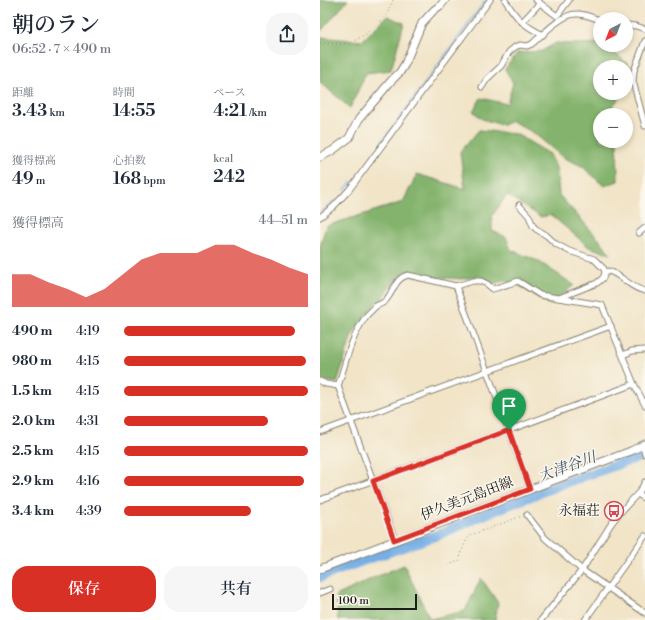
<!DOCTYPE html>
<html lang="ja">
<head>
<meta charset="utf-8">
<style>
	:root { --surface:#fff; --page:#f6f6f7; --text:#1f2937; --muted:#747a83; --accent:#d93025 }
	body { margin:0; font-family:"Libre Bodoni","Noto Serif JP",serif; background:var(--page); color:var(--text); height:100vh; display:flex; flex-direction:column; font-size:15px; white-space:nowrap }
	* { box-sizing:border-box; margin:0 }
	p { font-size:13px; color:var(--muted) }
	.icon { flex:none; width:22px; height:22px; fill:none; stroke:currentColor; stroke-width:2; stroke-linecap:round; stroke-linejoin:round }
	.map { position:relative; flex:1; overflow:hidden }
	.details { display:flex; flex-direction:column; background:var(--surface); width:320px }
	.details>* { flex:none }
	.needle { width:26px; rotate:222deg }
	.controls { position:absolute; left:273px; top:12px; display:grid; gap:8px }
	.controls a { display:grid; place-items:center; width:40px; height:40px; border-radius:50%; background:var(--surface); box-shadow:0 2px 6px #0003; font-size:20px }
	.scale { position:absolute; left:12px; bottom:10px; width:85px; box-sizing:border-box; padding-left:4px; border:2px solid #1c1c1c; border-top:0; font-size:11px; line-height:14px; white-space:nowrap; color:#1c1c1c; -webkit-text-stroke:3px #fbf7ec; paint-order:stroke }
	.pin { position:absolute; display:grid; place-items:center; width:34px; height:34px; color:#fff; margin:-41px -17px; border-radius:50% 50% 50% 0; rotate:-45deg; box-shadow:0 0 4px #0007 }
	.pin .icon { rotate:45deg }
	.round { display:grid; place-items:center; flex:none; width:42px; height:42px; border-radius:16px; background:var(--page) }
	.headline { display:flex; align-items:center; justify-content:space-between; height:68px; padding:0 12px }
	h1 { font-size:22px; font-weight:600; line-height:30px }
	.figures { display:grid; grid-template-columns:repeat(3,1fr); gap:6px; height:68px; padding:4px 12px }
	.figures div { display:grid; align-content:center }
	.figures b { font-size:17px; font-weight:600 }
	.figures small { font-size:11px; font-weight:400 }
	.figures p { font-size:11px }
	.chart { height:112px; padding:8px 12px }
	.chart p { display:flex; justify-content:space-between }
	.chart svg { width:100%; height:72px; margin-top:4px; fill:var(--accent); opacity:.7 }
	.button { display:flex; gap:8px; margin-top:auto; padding:8px 12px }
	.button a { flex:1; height:46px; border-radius:16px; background:var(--accent); color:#fff; font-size:16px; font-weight:600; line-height:46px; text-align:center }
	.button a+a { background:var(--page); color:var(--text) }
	ul { padding:0 12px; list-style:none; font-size:13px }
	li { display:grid; grid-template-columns:64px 48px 1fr; align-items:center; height:30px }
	li i { height:10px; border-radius:5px; background:var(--accent) }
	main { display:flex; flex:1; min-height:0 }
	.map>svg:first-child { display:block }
	.forest { fill:#83b36c; stroke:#506844 }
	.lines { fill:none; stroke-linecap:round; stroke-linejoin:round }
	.stream { stroke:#76aee5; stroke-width:1.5 }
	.river { stroke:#76aee5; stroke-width:10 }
	.street-casing { stroke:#868072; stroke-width:7 }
	.secondary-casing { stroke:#868072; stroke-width:9 }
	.path { stroke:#868072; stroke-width:1; stroke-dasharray:1 3; stroke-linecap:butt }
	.street { stroke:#fff; stroke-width:5 }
	.secondary { stroke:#fff; stroke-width:7 }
	.route-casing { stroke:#fff; stroke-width:8 }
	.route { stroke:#d93025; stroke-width:5 }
	.labels { text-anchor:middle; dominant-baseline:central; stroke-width:3; stroke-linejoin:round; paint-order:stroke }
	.street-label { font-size:14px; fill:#1c1c1c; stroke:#fbf7ec }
	.poi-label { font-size:14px; fill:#1c1c1c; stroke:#fbf7ec; text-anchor:end }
	.water-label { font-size:15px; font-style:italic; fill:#40566c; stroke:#fbf7ec }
</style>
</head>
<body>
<main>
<section class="details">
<div class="headline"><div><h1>朝のラン</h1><p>06:52 · 7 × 490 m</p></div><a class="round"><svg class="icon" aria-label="share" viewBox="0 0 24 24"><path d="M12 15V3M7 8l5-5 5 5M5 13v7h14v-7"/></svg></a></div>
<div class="figures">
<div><p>距離</p><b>3.43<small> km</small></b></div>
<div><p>時間</p><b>14:55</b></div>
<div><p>ペース</p><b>4:21<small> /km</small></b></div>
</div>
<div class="figures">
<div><p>獲得標高</p><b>49<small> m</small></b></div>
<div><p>心拍数</p><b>168<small> bpm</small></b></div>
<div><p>kcal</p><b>242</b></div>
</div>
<div class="chart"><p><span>獲得標高</span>44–51 m</p>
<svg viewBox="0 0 160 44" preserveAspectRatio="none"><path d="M0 44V24L10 24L20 29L30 33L40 38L50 33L60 24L70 15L80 11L90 11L100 11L110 6L120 6L130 11L140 15L150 20L160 24V44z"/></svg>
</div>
<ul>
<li><b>490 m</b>4:19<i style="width:93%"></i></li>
<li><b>980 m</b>4:15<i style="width:99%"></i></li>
<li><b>1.5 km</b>4:15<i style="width:100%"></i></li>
<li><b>2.0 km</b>4:31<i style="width:78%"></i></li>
<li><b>2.5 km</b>4:15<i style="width:100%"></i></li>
<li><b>2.9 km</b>4:16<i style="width:98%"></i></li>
<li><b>3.4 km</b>4:39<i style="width:69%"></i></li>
</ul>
<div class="button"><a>保存</a><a>共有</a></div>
</section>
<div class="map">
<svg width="325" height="620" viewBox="0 0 325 620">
	<rect width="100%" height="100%" fill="#fbf7ec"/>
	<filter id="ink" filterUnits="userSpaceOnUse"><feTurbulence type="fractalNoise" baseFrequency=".025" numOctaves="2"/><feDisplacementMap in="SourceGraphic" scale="8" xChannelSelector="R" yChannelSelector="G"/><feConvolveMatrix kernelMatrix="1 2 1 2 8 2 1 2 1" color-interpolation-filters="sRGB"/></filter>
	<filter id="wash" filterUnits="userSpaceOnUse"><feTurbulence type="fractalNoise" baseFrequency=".012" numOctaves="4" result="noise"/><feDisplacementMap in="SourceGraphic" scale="16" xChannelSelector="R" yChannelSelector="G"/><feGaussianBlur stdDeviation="0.9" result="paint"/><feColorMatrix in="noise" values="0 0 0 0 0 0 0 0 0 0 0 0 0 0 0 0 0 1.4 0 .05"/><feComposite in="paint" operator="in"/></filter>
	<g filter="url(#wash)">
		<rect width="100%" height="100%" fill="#f1e4c7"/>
		<!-- forest -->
		<g class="forest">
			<path d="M0,0H28L0,32Z"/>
			<path d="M67,16L84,23L71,70L46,73L30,108L0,82V37L42,41Z"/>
			<path d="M236,43L257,44L280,43V45H283L302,59L311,67L306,81V67H280V93H302L301,97L293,105L295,115H280V141H297L298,181L284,186L262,166L242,157L214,133L192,121L182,125L162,119L153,111L161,98L187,104L193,83L185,69L197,53L222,51Z"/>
			<path d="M159,130L196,134L230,154L237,170L239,195L284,245L290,254L269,247L231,215L221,217L187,195L172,216V231L186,237L191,250L218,261L254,285L230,305L196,284L183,281L173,284L158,276L142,279L84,275L76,278L62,300L52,307L32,335L17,383L6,381L0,378V247L6,226L83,202L97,174L145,189L140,152Z"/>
			<path d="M84,565L110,619L145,611L161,578L178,603L175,620H18L16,596L53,578Z"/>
		</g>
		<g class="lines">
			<!-- stream -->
			<g class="stream">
				<path d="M59,146L166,0"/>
				<path d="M25,190L32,182"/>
				<path d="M0,213L16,200"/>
			</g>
			<!-- river -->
			<path class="river" d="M0,577L42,561L118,535L163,515L244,483L325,455"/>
		</g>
	</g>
	<g filter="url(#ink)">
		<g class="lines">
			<defs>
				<g id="street">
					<path d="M185,0C197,19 203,25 223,35"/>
					<path d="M216,0L237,16L249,0"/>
					<path d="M202,22L220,3"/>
					<path d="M306,25L316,26L325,29"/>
					<path d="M325,41L314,71L313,81L325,126"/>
					<path d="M162,87L167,79L181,66L189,52L195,47L200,45L207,46L212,44C222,35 242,14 256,14C264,13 273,18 280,20"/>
					<path d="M199,205L209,216L213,226L216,229L226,235L236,244L249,251L274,259L284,269L285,273"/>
					<path d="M0,217L13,207L29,190L170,0"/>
					<path d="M319,233L325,228"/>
					<path d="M136,286L210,489"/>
					<path d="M239,298L277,283L283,278L285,273L289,271C301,275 312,289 325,291"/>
					<path d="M303,355L312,351L325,350"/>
					<path d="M0,381L6,384L18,386C26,362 31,336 47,315C50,312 53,309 56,306C60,304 64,303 66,300C74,291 75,278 88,275L136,286L153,281H161L167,284L173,289L198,281L220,295L282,305L314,384L325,405"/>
					<path d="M18,386L75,540"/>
					<path d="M0,432L291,326"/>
					<path d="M323,446L325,454"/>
					<path d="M318,494L325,499"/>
					<path d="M0,500L314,384"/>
					<path d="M207,515L225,538L262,570L325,613"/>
					<path d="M0,593L10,589"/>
					<path d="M221,620L262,570L291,524L297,516L320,491L325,482"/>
					<path d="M265,620L325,536"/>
				</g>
				<g id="secondary">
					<path d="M0,157L12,151L29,138L39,119L71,81L80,72L85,64L102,23L114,10L121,5L125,0"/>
					<path d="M0,569L311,451L325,444"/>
				</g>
			</defs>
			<!-- street casing -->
			<use href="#street" class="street-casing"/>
			<!-- secondary casing -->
			<use href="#secondary" class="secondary-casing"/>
			<!-- path -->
			<g class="path">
				<path d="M0,43L29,44L46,34L66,16L73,0"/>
				<path d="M128,565L139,561C142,552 144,541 151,535L202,516"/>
			</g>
			<!-- street -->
			<use href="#street" class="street"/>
			<!-- secondary -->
			<use href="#secondary" class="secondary"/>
		</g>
	</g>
	<g class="lines" filter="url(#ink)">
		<defs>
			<path id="route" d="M189,430L210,489L74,540L53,481Z"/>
		</defs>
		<!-- route casing -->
		<use href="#route" class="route-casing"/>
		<!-- route -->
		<use href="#route" class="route"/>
	</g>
	<!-- icons -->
	<defs>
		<symbol id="bus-ring" viewBox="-11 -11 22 22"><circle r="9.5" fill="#fbf7ec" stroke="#d1495b" stroke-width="1.5"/><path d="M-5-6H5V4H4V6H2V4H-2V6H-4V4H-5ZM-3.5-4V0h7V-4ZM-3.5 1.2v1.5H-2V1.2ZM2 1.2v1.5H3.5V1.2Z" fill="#d1495b"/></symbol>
	</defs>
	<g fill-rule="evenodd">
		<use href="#bus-ring" x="283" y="500" width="22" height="22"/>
	</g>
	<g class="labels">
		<!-- street labels -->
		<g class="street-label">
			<text transform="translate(147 499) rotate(-21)">伊久美元島田線</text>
		</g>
		<!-- poi labels -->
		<g class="poi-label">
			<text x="280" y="511">永福荘</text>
		</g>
		<!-- water labels -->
		<g class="water-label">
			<text transform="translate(247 467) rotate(-20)">大津谷川</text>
		</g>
	</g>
</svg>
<div class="controls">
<a><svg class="needle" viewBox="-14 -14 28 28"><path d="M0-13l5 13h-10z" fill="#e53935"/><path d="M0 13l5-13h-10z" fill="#747a83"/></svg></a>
<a>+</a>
<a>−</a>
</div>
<div class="scale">100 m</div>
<div class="pin" style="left:189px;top:430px;background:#1e9e55"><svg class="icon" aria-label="arrive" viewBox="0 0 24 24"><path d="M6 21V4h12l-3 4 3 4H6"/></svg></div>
</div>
</main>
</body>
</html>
